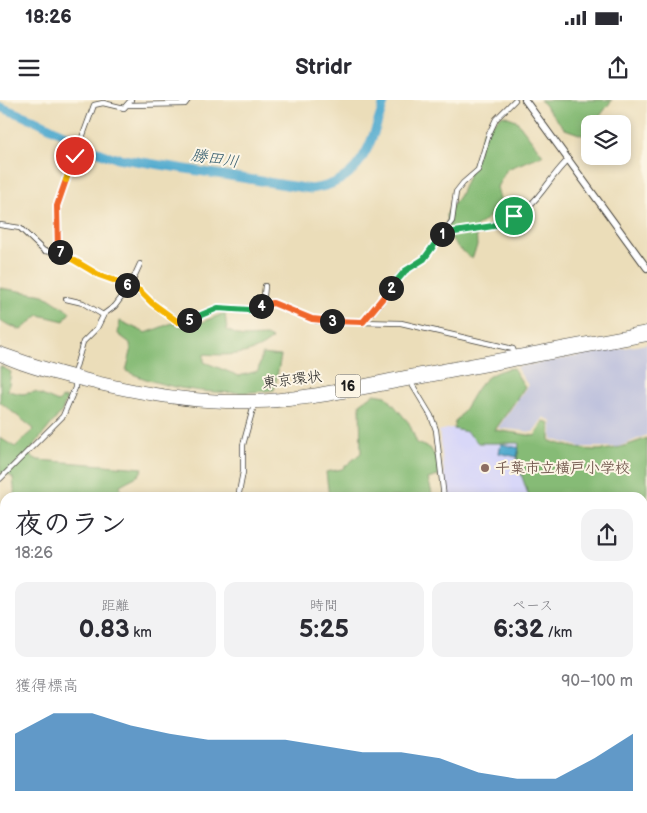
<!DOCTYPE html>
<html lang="ja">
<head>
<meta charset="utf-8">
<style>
	:root { --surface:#fff; --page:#f2f2f3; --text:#2b2b33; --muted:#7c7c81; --accent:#1f6fb2 }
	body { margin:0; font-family:"Balsamiq Sans","Klee One",sans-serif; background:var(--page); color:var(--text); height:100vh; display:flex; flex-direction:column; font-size:19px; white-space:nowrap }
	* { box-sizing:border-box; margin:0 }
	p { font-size:16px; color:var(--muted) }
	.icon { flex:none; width:28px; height:28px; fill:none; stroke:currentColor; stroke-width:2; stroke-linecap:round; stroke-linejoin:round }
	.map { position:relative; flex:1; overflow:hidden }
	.side { position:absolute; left:0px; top:392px; width:648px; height:321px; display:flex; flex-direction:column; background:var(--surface); border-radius:15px 15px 0 0; box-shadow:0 2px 8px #0003 }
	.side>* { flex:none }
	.fabs { position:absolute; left:581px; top:15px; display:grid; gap:10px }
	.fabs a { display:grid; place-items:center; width:50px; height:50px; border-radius:10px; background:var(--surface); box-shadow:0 2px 8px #0003; font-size:25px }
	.pin { position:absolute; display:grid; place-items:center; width:42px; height:42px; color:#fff; margin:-21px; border:2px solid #fff; border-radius:50%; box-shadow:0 1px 5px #0007 }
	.km { position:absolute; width:25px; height:25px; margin:-12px; border-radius:50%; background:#222; color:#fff; font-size:14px; line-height:25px; text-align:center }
	.round { display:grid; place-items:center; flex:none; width:52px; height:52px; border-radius:15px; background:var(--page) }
	.summary { display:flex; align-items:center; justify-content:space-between; height:85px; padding:0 15px }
	h1 { font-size:28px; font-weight:700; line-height:38px }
	.metrics { display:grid; grid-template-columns:repeat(3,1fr); gap:8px; height:85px; padding:5px 15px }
	.metrics div { display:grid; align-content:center; border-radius:12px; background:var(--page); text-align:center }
	.metrics b { font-size:25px; font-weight:700 }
	.metrics small { font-size:14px; font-weight:400 }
	.metrics p { font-size:14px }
	.chart { height:140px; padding:10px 15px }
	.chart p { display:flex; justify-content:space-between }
	.chart svg { width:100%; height:90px; margin-top:5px; fill:var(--accent); opacity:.7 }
	.status { display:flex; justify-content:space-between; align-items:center; height:35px; padding:0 25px; background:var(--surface); direction:ltr }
	.status svg { height:14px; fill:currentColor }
	header { display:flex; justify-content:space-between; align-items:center; height:65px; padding:0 15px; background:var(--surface); font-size:22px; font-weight:700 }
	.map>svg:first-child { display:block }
	.built { fill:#d8d7f8 }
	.industrial { fill:#bfc2dd }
	.green { fill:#a9db8a; stroke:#627c53 }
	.forest { fill:#86bb76; stroke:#516c49 }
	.water { fill:#52abcf; stroke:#376476 }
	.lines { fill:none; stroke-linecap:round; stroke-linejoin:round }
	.river { stroke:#52abcf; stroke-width:9 }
	.street-casing { stroke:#3b3934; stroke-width:6 }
	.secondary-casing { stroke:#3b3934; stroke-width:8 }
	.highway-casing { stroke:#3b3934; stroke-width:9 }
	.street { stroke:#fff; stroke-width:4.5 }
	.secondary { stroke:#fff; stroke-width:6 }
	.highway { stroke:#fff; stroke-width:8 }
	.split-1-casing { stroke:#fff; stroke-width:10 }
	.split-2-casing { stroke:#fff; stroke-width:10 }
	.split-3-casing { stroke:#fff; stroke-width:10 }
	.split-4-casing { stroke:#fff; stroke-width:10 }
	.split-5-casing { stroke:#fff; stroke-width:10 }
	.split-6-casing { stroke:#fff; stroke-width:10 }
	.split-7-casing { stroke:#fff; stroke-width:10 }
	.split-8-casing { stroke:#fff; stroke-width:10 }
	.split-9-casing { stroke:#fff; stroke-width:10 }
	.split-1 { stroke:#22a559; stroke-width:6 }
	.split-2 { stroke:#22a559; stroke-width:6 }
	.split-3 { stroke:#f0652b; stroke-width:6 }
	.split-4 { stroke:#f0652b; stroke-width:6 }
	.split-5 { stroke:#22a559; stroke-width:6 }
	.split-6 { stroke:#f5b400; stroke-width:6 }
	.split-7 { stroke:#f5b400; stroke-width:6 }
	.split-8 { stroke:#f0652b; stroke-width:6 }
	.split-9 { stroke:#f5b400; stroke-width:6 }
	.education-dot { fill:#8d6e63; stroke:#fcf5e5; stroke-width:2 }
	.labels { text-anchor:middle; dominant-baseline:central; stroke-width:4; stroke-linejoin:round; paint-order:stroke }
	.shield { fill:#fcf5e5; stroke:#5f5d58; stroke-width:1 }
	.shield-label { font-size:14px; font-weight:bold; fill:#1c1c1c }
	.street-label { font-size:15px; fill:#1c1c1c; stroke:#fcf5e5 }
	.education-label { font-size:15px; font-weight:bold; fill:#785e54; stroke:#fcf5e5; text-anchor:start }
	.water-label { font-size:16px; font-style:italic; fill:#345c6d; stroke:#fcf5e5 }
</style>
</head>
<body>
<div class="status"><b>18:26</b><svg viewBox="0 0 49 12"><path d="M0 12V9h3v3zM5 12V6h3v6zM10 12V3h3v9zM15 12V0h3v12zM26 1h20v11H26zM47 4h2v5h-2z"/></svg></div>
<header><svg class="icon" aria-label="menu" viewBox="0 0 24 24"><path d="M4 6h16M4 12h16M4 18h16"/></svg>Stridr<svg class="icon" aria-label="share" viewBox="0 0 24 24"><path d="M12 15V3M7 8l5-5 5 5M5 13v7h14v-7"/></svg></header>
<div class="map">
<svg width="647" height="713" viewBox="0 0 647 713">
	<rect width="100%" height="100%" fill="#fcf5e5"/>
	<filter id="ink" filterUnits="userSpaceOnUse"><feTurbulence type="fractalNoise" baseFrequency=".02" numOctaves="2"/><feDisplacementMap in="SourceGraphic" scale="10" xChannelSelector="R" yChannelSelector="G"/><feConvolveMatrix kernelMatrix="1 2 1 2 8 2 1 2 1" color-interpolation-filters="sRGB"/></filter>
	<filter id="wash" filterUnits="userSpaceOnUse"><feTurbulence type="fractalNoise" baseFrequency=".0096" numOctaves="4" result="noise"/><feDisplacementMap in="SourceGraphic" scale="20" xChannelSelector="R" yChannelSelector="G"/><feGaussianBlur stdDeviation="1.12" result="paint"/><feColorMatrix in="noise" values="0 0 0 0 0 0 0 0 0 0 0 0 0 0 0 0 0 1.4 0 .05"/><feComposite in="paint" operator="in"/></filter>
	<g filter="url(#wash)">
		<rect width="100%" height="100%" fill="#ebddb9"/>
		<!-- built -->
		<path class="built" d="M451,328L524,338L528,397H447L439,331Z"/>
		<!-- industrial -->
		<path class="industrial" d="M647,244V335L618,347H581L552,339V322L544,317L533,332L498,328L528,285L516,267Z"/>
		<!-- green -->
		<path class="green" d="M38,709H72L75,713H31Z"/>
		<!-- forest -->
		<g class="forest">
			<path d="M540,0H612L594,24H590V29L585,36L565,29Z"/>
			<path d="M503,15L516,20L543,55L507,69L497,87L502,107L476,127L477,146L472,158C452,145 449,138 446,115L460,95L478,53L483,31Z"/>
			<path d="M0,188L44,195L70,212L64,221L39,215L21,230L0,221Z"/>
			<path d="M225,213L227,230L242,237L266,236L272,239C254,256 226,256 204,254V262L239,276L258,271L262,254L281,256L274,290C225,296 171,292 126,271L131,252L130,243L118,234L120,221L146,233L172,223L187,228Z"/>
			<path d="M0,266L11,272L8,291L22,294L35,292L58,302L62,298H67L62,311L27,354L38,360L143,368L139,375L120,385L122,397H15L13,378L5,372L0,374V338L15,347L34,329L0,302Z"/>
			<path d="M513,268L525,287L495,330L535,336L544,321L550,324V341C590,353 607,354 647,338V515L642,512V398L529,397L517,362L519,343H478L467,332L454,329L455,322C477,297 475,273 513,268Z"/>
			<path d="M374,294L386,296L409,323L417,343L430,348L440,364L438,376L428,379L433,397H329L326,372L342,369L361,353L360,304Z"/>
		</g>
		<!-- water -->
		<path class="water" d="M501,344L519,348L517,357L499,353Z"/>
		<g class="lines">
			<!-- river -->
			<path class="river" d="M0,7L37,21L105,55L117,58L311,89C363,83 371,42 385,0"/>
		</g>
	</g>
	<g filter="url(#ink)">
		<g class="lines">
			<defs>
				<g id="street">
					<path d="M128,5L185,4L188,0"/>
					<path d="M0,125L20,128L44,151L63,153L99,175L135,189L152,203L179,221L184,223L218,208L249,210L273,203L317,221L401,223L513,249L515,255"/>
					<path d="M443,133L452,121L456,92L463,83L478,70L489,34L496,19L515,0"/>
					<path d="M58,151L57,106L94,5L103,3L124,8L131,0"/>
					<path d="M66,199L83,203L103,215"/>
					<path d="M263,205L265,186"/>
					<path d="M363,222L378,206L400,175L424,159L443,133C472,132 506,126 528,107C544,93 553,73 569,59"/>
					<path d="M410,281L431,316L436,330L444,398"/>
					<path d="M0,379L63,316L75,288V270L83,242L97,228L104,214L115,206L130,186L140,164"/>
					<path d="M238,398L243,372V345L254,305"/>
					<path d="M0,489L5,472"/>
					<path d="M0,530L5,533"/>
					<path d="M0,536L5,542"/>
					<path d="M642,546L647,548"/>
					<path d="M642,574L647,573"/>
					<path d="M642,601L647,600"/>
					<path d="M0,609L5,608"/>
					<path d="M642,615L647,639"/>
					<path d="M0,639L5,647"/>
					<path d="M642,655L647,654"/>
					<path d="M642,682L647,681"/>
					<path d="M0,688L5,696"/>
					<path d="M642,708L647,707"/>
					<path d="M74,709L76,713"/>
					<path d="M118,709L121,713"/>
					<path d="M193,709L196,713"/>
					<path d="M227,709L231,713"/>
					<path d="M247,709L254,713"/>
					<path d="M298,709L305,713"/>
					<path d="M433,709L442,713"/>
					<path d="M576,709L577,713"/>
					<path d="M25,713L32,709"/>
					<path d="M125,713L131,709"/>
					<path d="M173,713L180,709"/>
					<path d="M415,713L417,709"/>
					<path d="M499,713L500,709"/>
					<path d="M616,713L637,709"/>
				</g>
				<g id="secondary">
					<path d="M525,0L647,168"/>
					<path d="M0,591L5,590"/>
					<path d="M96,709L98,713"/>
					<path d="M364,709L373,713"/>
				</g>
				<g id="highway">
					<path d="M0,251C74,278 169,301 248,299C301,298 353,285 405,275C486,260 566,245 647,230"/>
					<path d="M0,257C30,271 63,278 95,285C178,304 243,311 327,297L647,237"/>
				</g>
			</defs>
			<!-- street casing -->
			<use href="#street" class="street-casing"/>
			<!-- secondary casing -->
			<use href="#secondary" class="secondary-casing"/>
			<!-- highway casing -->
			<use href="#highway" class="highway-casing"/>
			<!-- street -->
			<use href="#street" class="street"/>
			<!-- secondary -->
			<use href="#secondary" class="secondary"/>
			<!-- highway -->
			<use href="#highway" class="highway"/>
		</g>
	</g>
	<g class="lines" filter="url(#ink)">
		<defs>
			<path id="split-1" d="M442,134L493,126L514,116"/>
			<path id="split-2" d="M391,188L405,171L424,159L442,134"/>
			<path id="split-3" d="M332,221L363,222L391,188"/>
			<path id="split-4" d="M261,206L273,203L312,219L332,221"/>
			<path id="split-5" d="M189,220L218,208L249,210L261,206"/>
			<path id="split-6" d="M127,185L140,191L152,203L178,222L189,220"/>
			<path id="split-7" d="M60,152L99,175L127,185"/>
			<path id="split-8" d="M60,152L58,151L57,106L66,80"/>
			<path id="split-9" d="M66,80L75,56"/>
		</defs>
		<!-- split-1 casing -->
		<use href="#split-1" class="split-1-casing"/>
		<!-- split-2 casing -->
		<use href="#split-2" class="split-2-casing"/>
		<!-- split-3 casing -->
		<use href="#split-3" class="split-3-casing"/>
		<!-- split-4 casing -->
		<use href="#split-4" class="split-4-casing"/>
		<!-- split-5 casing -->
		<use href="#split-5" class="split-5-casing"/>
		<!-- split-6 casing -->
		<use href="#split-6" class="split-6-casing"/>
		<!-- split-7 casing -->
		<use href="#split-7" class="split-7-casing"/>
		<!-- split-8 casing -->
		<use href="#split-8" class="split-8-casing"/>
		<!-- split-9 casing -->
		<use href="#split-9" class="split-9-casing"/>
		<!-- split-1 -->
		<use href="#split-1" class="split-1"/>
		<!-- split-2 -->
		<use href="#split-2" class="split-2"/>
		<!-- split-3 -->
		<use href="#split-3" class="split-3"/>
		<!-- split-4 -->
		<use href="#split-4" class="split-4"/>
		<!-- split-5 -->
		<use href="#split-5" class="split-5"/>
		<!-- split-6 -->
		<use href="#split-6" class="split-6"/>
		<!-- split-7 -->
		<use href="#split-7" class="split-7"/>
		<!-- split-8 -->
		<use href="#split-8" class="split-8"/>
		<!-- split-9 -->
		<use href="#split-9" class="split-9"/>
	</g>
	<!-- markers -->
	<circle class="education-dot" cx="485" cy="368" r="5"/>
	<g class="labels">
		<!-- shield labels -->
		<rect class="shield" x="335.5" y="274.5" width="25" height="23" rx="4"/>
		<g class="shield-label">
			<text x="348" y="286">16</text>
		</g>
		<!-- street labels -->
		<g class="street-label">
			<text transform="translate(292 280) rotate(-7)">東京環状</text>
		</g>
		<!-- education labels -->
		<g class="education-label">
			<text x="495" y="368">千葉市立横戸小学校</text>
		</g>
		<!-- water labels -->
		<g class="water-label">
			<text transform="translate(215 59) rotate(9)">勝田川</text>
		</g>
	</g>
</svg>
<div class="fabs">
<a><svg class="icon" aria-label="layers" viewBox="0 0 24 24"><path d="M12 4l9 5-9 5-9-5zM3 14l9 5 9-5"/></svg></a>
</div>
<div class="pin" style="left:514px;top:116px;background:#1e9e55"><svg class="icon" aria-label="arrive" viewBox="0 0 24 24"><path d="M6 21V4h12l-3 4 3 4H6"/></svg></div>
<div class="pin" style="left:75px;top:56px;background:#d93025"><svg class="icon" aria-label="check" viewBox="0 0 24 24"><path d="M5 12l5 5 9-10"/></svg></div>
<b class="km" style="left:442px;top:134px">1</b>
<b class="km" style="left:391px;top:188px">2</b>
<b class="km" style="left:332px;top:221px">3</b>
<b class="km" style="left:261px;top:206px">4</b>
<b class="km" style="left:189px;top:220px">5</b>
<b class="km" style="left:127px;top:185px">6</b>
<b class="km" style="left:60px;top:152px">7</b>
<section class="side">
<div class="summary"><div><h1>夜のラン</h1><p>18:26</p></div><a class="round"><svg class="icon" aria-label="share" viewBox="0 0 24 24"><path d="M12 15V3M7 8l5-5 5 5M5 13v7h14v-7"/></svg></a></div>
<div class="metrics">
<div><p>距離</p><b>0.83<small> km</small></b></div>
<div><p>時間</p><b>5:25</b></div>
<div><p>ペース</p><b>6:32<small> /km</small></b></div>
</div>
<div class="chart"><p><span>獲得標高</span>90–100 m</p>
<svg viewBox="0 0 160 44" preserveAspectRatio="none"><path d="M0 44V16L10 6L20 6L30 12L40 16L50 19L60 19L70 19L80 22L90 25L100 25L110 28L120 35L130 38L140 38L150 28L160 16V44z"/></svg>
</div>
</section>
</div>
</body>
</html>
